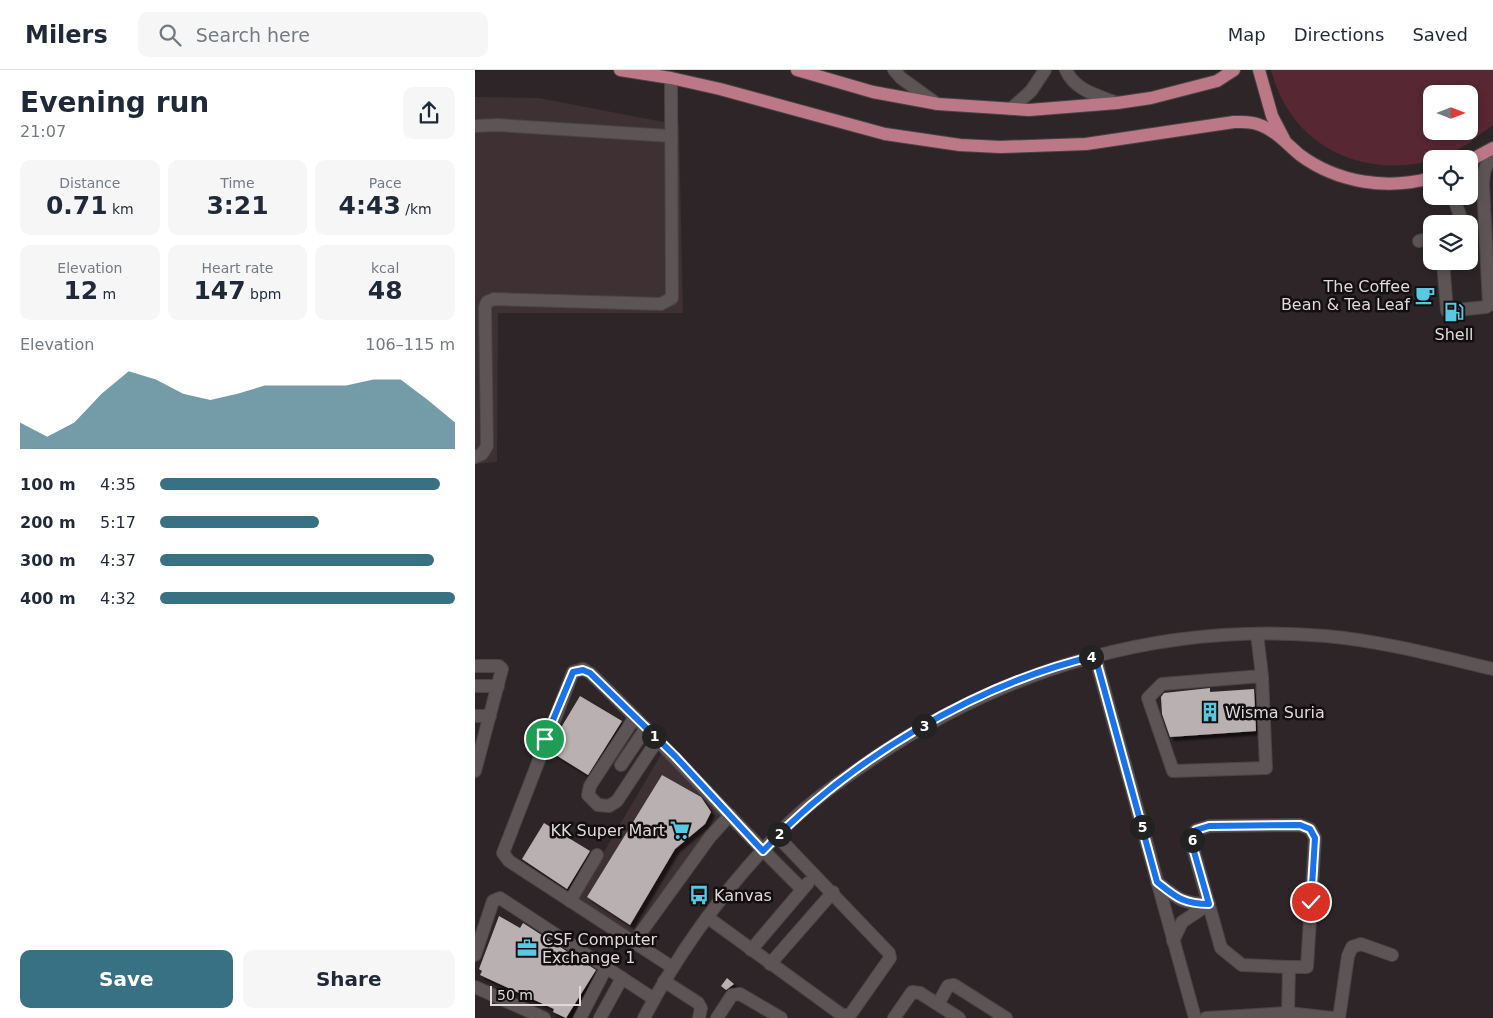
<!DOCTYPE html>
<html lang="en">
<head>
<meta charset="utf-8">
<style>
	:root { --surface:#fff; --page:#f6f6f7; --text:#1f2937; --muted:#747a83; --line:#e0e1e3; --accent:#397184 }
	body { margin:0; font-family:"DejaVu Sans",sans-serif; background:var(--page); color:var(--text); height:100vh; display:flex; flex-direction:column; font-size:19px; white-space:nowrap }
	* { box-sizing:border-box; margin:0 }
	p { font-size:16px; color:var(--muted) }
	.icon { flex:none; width:28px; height:28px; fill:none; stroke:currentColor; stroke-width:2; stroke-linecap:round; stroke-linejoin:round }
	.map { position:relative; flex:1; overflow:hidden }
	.details { display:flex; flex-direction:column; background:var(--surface); width:475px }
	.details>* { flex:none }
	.needle { width:32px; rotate:90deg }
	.fabs { position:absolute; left:948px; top:15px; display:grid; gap:10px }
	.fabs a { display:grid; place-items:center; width:55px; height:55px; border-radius:10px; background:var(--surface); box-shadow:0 2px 8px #0003; font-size:25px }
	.scale { position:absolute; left:15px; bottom:12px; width:91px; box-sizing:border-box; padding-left:5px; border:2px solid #ded9da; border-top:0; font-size:14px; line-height:18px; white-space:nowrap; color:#ded9da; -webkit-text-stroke:4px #130f10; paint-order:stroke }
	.pin { position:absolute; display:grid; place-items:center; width:42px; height:42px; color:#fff; margin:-21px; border:2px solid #fff; border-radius:50%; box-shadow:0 1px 5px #0007 }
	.km { position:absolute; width:25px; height:25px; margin:-12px; border-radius:50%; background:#222; color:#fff; font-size:14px; line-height:25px; text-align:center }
	.round { display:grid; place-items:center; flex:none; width:52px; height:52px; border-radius:10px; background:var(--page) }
	.summary { display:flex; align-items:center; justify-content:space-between; height:85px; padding:0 20px }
	h1 { font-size:28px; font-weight:600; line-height:38px }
	.metrics { display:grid; grid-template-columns:repeat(3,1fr); gap:8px; height:85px; padding:5px 20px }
	.metrics div { display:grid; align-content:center; border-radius:10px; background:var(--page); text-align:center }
	.metrics b { font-size:25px; font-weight:600 }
	.metrics small { font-size:14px; font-weight:400 }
	.metrics p { font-size:14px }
	.chart { height:140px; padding:10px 20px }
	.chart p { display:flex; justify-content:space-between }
	.chart svg { width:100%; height:90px; margin-top:5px; fill:var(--accent); opacity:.7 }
	.cta { display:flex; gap:10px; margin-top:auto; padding:10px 20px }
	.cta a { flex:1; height:58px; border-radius:10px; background:var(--accent); color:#fff; font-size:20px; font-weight:600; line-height:58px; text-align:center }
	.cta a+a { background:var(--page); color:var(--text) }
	ul { padding:0 20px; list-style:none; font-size:16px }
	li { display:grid; grid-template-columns:80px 60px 1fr; align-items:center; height:38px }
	li i { height:12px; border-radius:6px; background:var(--accent) }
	header { display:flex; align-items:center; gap:30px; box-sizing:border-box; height:70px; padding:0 25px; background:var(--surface); border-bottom:1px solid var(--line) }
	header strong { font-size:24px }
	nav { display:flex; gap:28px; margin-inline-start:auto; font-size:18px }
	.search { width:350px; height:45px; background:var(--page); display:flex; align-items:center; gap:12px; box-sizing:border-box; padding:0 18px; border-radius:10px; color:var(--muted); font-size:19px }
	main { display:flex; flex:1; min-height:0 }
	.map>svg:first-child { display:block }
	.built { fill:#3e3033 }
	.green { fill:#572733; fill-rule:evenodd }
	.building { fill:#b9b0b1; filter:url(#shadow) }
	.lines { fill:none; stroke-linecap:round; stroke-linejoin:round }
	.minor-casing { stroke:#494445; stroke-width:14 }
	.major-casing { stroke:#494445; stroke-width:14 }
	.minor { stroke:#5c5455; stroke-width:12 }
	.major { stroke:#bd7888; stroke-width:12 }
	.route-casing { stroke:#fff; stroke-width:10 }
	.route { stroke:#1a73e8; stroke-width:6 }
	.labels { text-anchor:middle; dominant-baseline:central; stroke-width:5; stroke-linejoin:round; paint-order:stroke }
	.poi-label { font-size:16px; fill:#ded9da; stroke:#130f10; text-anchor:start }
</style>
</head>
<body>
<header>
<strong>Milers</strong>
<div class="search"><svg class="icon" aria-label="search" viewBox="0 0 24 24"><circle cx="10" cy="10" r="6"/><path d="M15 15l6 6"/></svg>Search here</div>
<nav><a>Map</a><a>Directions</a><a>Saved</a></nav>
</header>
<main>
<section class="details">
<div class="summary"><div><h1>Evening run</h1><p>21:07</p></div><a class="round"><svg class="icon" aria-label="share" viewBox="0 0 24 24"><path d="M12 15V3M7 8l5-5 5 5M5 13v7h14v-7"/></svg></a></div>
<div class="metrics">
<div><p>Distance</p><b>0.71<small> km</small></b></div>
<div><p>Time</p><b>3:21</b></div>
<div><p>Pace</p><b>4:43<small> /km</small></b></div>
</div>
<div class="metrics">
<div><p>Elevation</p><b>12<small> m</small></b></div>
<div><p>Heart rate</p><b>147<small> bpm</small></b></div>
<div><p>kcal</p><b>48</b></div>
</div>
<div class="chart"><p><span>Elevation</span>106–115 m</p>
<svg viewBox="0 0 160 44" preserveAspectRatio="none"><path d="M0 44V31L10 38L20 31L30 17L40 6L50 10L60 17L70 20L80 17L90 13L100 13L110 13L120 13L130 10L140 10L150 20L160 31V44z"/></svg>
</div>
<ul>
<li><b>100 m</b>4:35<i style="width:95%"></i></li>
<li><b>200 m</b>5:17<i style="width:54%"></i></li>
<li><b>300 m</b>4:37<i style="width:93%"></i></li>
<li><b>400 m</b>4:32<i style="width:100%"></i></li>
</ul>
<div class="cta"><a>Save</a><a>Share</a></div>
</section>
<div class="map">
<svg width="1018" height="948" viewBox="0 0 1018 948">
	<defs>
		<filter id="shadow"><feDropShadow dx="4" dy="4" stdDeviation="1" flood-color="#0009"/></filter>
	</defs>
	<rect width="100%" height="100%" fill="#2d2527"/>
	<!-- built -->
	<g class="built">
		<path d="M0,27L64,28L204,55L208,243H23L22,392L0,394Z"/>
		<path d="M187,683L245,744L157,864L101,829Z"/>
	</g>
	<!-- green -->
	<path class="green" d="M796,0H1018V55C1002,66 985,82 966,88C894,111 817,81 796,0ZM956,24H994V61H956Z"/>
	<!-- building -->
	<g class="building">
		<path d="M735,618V622L779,619L781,661L695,667L687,644L686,627L689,623Z"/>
		<path d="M105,626L147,651L113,705L76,682L84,661Z"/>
		<path d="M187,705L226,727L236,742L230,754L200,779L155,855L112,827Z"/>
		<path d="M69,753L115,781L92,819L47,789Z"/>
		<path d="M24,846L45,858L48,853L121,900L91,948L78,942L79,939L5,905L7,901L4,899Z"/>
		<path d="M252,908L259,914L251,920L246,916Z"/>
	</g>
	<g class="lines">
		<defs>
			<g id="minor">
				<path d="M419,0L426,8L462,34"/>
				<path d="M591,0C600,21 623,25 642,33"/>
				<path d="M536,39L556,21L570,0"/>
				<path d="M0,56L22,55L196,66"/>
				<path d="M978,126L988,154"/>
				<path d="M944,171L956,168"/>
				<path d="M968,191L972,241L1011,237L1014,235L1008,114L1009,102L1018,78"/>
				<path d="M0,387L7,384L12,376L10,237L12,232L19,229L186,234L197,228L196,8"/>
				<path d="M782,564L787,606L791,698L698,701L673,628L687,614L787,606"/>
				<path d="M620,586L720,948"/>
				<path d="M0,596H24L27,599L0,701"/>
				<path d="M0,616H23"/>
				<path d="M0,646H15"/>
				<path d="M160,647L115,716L113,725L123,735L134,736L142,731L183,669"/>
				<path d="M146,695L171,658"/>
				<path d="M682,812C701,828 708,834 734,834L707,852L698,871"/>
				<path d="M95,831L122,785"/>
				<path d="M232,847L367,945H375L415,888L414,883L302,766"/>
				<path d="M159,872L235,767L255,745"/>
				<path d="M276,880L333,813"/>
				<path d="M0,885L18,831L25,828L179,929"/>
				<path d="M295,894L358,822"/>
				<path d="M197,897L34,791L28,783L98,602L108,599L115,603C189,673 255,749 327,819"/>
				<path d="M189,911L223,933L226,938L224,948"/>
				<path d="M0,917L69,948"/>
				<path d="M463,934L473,916L479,915L531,948"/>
				<path d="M813,943L814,897L767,895L746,878L716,771L721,760L735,756L825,755L835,759L840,768L832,897H814"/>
				<path d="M105,948L131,898"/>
				<path d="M125,948L147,908"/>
				<path d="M169,948C207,876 257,809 315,752C341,727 370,708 399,688C534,597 688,552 851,566C907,571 963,586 1018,599"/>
				<path d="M242,948L257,925L265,924L306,948"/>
				<path d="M419,948L437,922L445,923L484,948"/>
				<path d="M731,948L813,943L858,948"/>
				<path d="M864,948L873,886L877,877L886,874L917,885"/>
			</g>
			<g id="major">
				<path d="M145,0L196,8L245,19L410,64L485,75L525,77L611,74L759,52C766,52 775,51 782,54C799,59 812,74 825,85C863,113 912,120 956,108"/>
				<path d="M322,0L398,22L463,34L554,40L642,33L676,28L742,11L759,0"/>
				<path d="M784,0L797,46L809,69"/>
				<path d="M994,91L1018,78"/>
			</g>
		</defs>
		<!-- minor casing -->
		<use href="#minor" class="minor-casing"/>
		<!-- major casing -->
		<use href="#major" class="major-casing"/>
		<!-- minor -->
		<use href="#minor" class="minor"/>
		<!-- major -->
		<use href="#major" class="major"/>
	</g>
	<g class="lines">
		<defs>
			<path id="route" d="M70,669L98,602L108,600L115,603L200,686L288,781C372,691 500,614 620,586L682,812C701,827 708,834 734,834L716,771L721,760L734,756L825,755L835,759L840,768L836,832"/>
		</defs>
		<!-- route casing -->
		<use href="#route" class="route-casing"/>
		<!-- route -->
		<use href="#route" class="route"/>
	</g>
	<!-- icons -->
	<defs>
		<symbol id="cafe-bare" viewBox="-9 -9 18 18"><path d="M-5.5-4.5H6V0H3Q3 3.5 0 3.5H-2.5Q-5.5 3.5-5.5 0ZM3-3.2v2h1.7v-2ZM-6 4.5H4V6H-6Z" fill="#58c9e3" stroke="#130f10" stroke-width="2.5" paint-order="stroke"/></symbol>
		<symbol id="fuel-bare" viewBox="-9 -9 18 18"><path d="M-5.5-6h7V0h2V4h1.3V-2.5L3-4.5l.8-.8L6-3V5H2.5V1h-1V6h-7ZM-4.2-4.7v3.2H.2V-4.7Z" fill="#58c9e3" stroke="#130f10" stroke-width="2.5" paint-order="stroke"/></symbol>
		<symbol id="building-bare" viewBox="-9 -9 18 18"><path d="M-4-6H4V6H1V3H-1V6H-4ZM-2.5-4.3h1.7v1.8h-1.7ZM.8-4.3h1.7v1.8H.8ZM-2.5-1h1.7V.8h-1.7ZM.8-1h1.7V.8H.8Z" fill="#58c9e3" stroke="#130f10" stroke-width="2.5" paint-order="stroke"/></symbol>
		<symbol id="supermarket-bare" viewBox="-9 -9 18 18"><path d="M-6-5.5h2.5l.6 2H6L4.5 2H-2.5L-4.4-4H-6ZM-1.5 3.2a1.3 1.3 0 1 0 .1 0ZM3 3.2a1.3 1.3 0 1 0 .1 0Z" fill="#58c9e3" stroke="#130f10" stroke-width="2.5" paint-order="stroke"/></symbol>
		<symbol id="bus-bare" viewBox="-9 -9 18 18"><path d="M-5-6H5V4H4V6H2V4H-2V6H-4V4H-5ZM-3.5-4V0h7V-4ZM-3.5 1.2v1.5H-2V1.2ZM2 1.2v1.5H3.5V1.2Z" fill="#58c9e3" stroke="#130f10" stroke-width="2.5" paint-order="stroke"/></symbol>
		<symbol id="office-bare" viewBox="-9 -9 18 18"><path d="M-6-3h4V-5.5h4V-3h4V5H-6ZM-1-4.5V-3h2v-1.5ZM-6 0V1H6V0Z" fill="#58c9e3" stroke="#130f10" stroke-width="2.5" paint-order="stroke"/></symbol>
	</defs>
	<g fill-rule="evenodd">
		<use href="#cafe-bare" x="936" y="211" width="28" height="28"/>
		<use href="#fuel-bare" x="965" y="228" width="28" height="28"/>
		<use href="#building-bare" x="721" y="628" width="28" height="28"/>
		<use href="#supermarket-bare" x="191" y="746" width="28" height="28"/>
		<use href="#bus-bare" x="210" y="811" width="28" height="28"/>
		<use href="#office-bare" x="38" y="864" width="28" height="28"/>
	</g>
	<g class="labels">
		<!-- poi labels -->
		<g class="poi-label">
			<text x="935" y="216" text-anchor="end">The Coffee<tspan x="935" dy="18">Bean &amp; Tea Leaf</tspan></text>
			<text x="979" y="264" text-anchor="middle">Shell</text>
			<text x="750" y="642">Wisma Suria</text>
			<text x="190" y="760" text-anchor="end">KK Super Mart</text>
			<text x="239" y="825">Kanvas</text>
			<text x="67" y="869">CSF Computer<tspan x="67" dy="18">Exchange 1</tspan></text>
		</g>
	</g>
</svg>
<div class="fabs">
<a><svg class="needle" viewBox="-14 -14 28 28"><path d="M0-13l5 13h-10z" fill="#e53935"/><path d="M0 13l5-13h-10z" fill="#747a83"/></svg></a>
<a><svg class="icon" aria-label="locate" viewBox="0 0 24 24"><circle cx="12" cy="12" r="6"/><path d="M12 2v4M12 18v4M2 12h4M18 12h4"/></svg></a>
<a><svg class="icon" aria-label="layers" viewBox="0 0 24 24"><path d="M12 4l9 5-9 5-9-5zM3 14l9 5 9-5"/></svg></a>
</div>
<div class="scale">50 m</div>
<div class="pin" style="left:70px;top:669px;background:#1e9e55"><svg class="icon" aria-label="arrive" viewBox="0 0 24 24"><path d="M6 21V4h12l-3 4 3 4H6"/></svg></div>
<div class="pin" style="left:836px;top:832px;background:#d93025"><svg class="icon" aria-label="check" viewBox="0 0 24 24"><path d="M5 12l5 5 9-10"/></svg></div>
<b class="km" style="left:179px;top:666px">1</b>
<b class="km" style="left:304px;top:764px">2</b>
<b class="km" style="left:449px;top:656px">3</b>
<b class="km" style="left:616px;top:587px">4</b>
<b class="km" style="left:667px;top:757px">5</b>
<b class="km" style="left:717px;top:770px">6</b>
</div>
</main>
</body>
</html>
